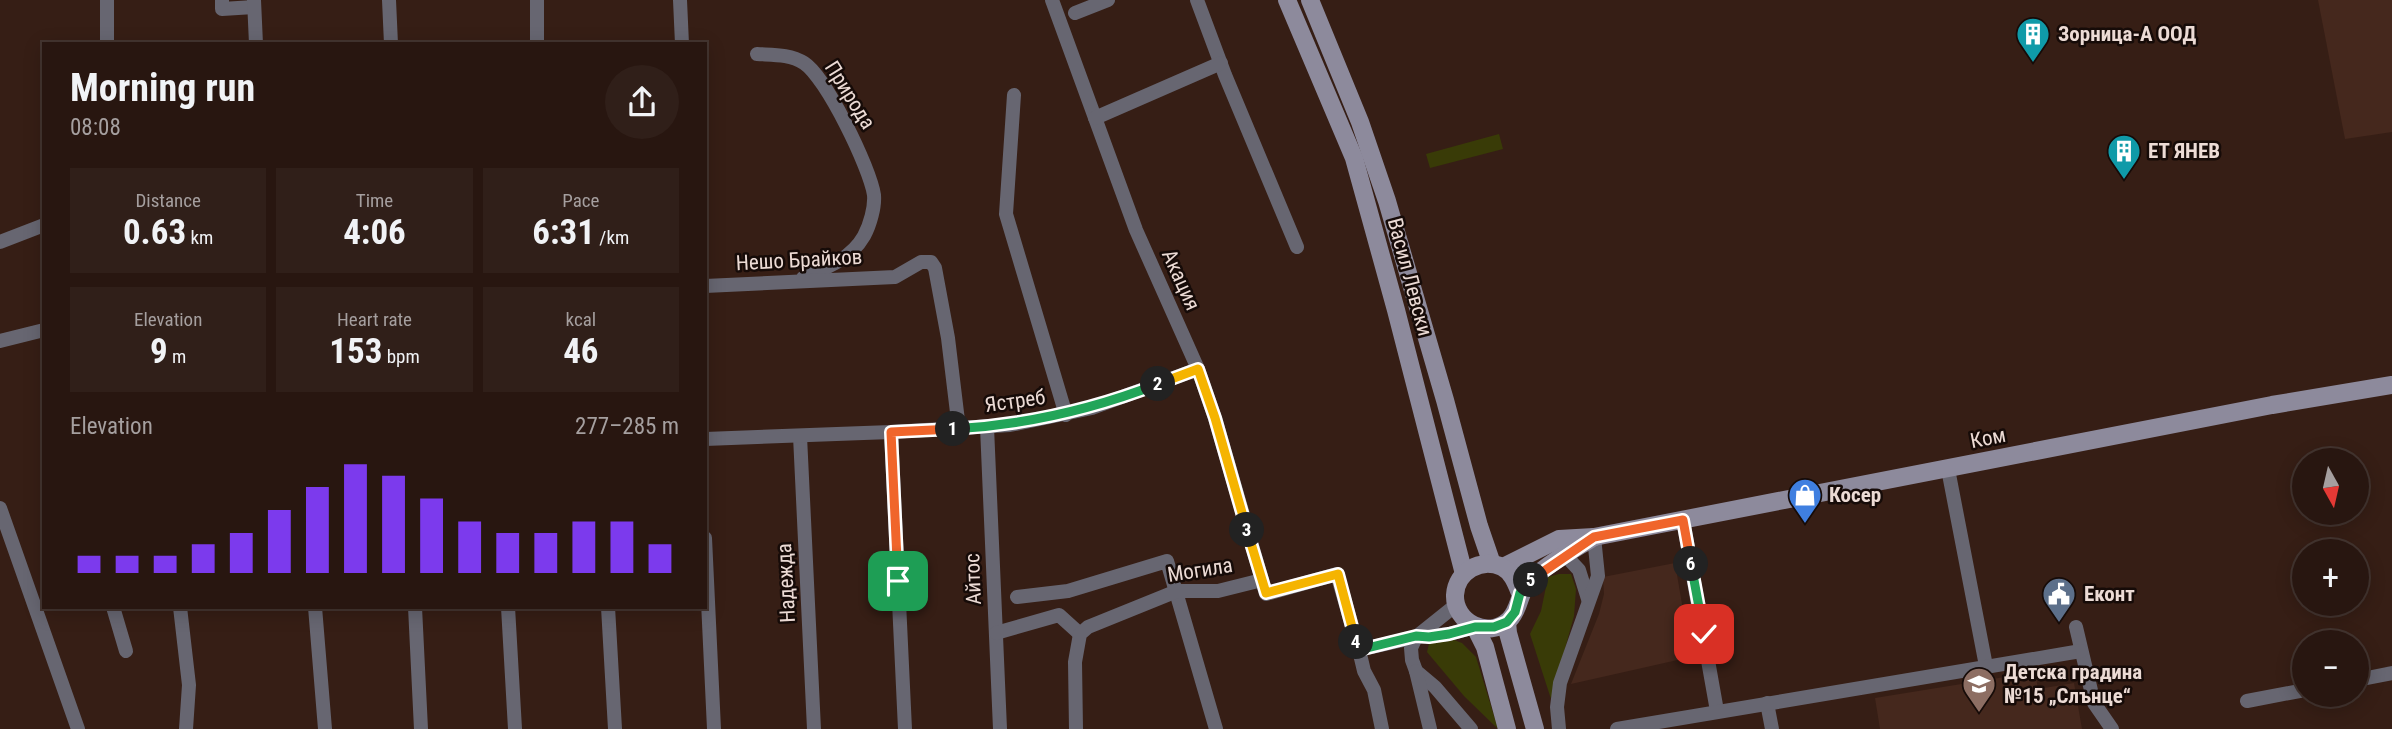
<!DOCTYPE html>
<html lang="en">
<head>
<meta charset="utf-8">
<style>
	:root { --surface:#281610; --page:#301f19; --text:#f1f3f6; --muted:#a59f9f; --line:#443530; --accent:#7c3aed }
	body { margin:0; font-family:"Roboto Condensed",sans-serif; background:var(--page); color:var(--text); height:100vh; display:flex; flex-direction:column; font-size:26px; white-space:nowrap }
	* { box-sizing:border-box; margin:0 }
	p { font-size:23px; color:var(--muted) }
	.icon { flex:none; width:38px; height:38px; fill:none; stroke:currentColor; stroke-width:2; stroke-linecap:round; stroke-linejoin:round }
	.map { position:relative; flex:1; overflow:hidden }
	.details { position:absolute; left:42px; top:42px; width:665px; height:567px; display:flex; flex-direction:column; background:var(--surface); border-radius:0px; box-shadow:0 4px 18px #0003,0 0 0 2px var(--line) }
	.details>* { flex:none }
	.needle { width:46px; rotate:172deg }
	.tools { position:absolute; left:2292px; top:448px; display:grid; gap:14px }
	.tools a { display:grid; place-items:center; width:77px; height:77px; border-radius:50%; background:var(--surface); box-shadow:0 4px 18px #0003,0 0 0 2px var(--line); font-size:35px }
	.pin { position:absolute; display:grid; place-items:center; width:60px; height:60px; color:#fff; margin:-30px; border-radius:14px; box-shadow:0 4px 10px #0006 }
	.km { position:absolute; width:35px; height:35px; margin:-18px; border-radius:50%; background:#222; color:#fff; font-size:19px; line-height:35px; text-align:center }
	.round { display:grid; place-items:center; flex:none; width:74px; height:74px; border-radius:37px; background:var(--page) }
	.head { display:flex; align-items:center; justify-content:space-between; height:119px; padding:0 28px }
	h1 { font-size:38px; font-weight:700; line-height:52px }
	.figures { display:grid; grid-template-columns:repeat(3,1fr); gap:10px; height:119px; padding:7px 28px }
	.figures div { display:grid; align-content:center; border-radius:0px; background:var(--page); text-align:center }
	.figures b { font-size:35px; font-weight:700 }
	.figures small { font-size:19px; font-weight:400 }
	.figures p { font-size:19px }
	.chart { height:196px; padding:14px 28px }
	.chart p { display:flex; justify-content:space-between }
	.chart svg { width:100%; height:126px; margin-top:7px; stroke:var(--accent); stroke-width:6 }
	.map>svg:first-child { display:block }
	.built { fill:#45281d }
	.green { fill:#393b07 }
	.lines { fill:none; stroke-linecap:round; stroke-linejoin:round }
	.street { stroke:#676671; stroke-width:14 }
	.secondary { stroke:#8d8a9c; stroke-width:18 }
	.split-1-casing { stroke:#fff; stroke-width:14 }
	.split-2-casing { stroke:#fff; stroke-width:14 }
	.split-3-casing { stroke:#fff; stroke-width:14 }
	.split-4-casing { stroke:#fff; stroke-width:14 }
	.split-5-casing { stroke:#fff; stroke-width:14 }
	.split-6-casing { stroke:#fff; stroke-width:14 }
	.split-7-casing { stroke:#fff; stroke-width:14 }
	.split-1 { stroke:#f0652b; stroke-width:9 }
	.split-2 { stroke:#22a559; stroke-width:9 }
	.split-3 { stroke:#f5b400; stroke-width:9 }
	.split-4 { stroke:#f5b400; stroke-width:9 }
	.split-5 { stroke:#22a559; stroke-width:9 }
	.split-6 { stroke:#f0652b; stroke-width:9 }
	.split-7 { stroke:#22a559; stroke-width:9 }
	.labels { text-anchor:middle; dominant-baseline:central; stroke-width:5; stroke-linejoin:round; paint-order:stroke }
	.poi-label { font-size:21px; font-weight:bold; fill:#ecdbd5; stroke:#160b08; text-anchor:start }
	.street-label { font-size:21px; fill:#ecdbd5; stroke:#160b08 }
</style>
</head>
<body>
<div class="map">
<svg width="2392" height="729" viewBox="0 0 2392 729">
	<rect width="100%" height="100%" fill="#361e15"/>
	<!-- built -->
	<g class="built">
		<path d="M2318,0H2392V132L2345,139Z"/>
		<path d="M1675,563L1691,657L1571,684L1599,614L1604,594L1603,577Z"/>
		<path d="M2035,672L2038,689L2074,683L2082,729H1880L1875,698Z"/>
	</g>
	<!-- green -->
	<g class="green">
		<path d="M1499,134L1503,149L1430,168L1426,154Z"/>
		<path d="M1559,574H1571L1576,589L1574,616L1551,699L1530,634L1541,611L1548,577Z"/>
		<path d="M1446,637L1462,643L1476,657L1498,729L1464,696L1427,652L1429,644Z"/>
	</g>
	<g class="lines">
		<!-- street -->
		<g class="street">
			<path d="M222,0V9L254,7"/>
			<path d="M254,0L256,44"/>
			<path d="M389,0L391,44"/>
			<path d="M537,0V44"/>
			<path d="M680,0L682,44"/>
			<path d="M1052,0L1136,230L1198,369L1215,418L1262,580"/>
			<path d="M1197,0L1225,75L1297,247"/>
			<path d="M1075,13L1108,0"/>
			<path d="M107,44V0"/>
			<path d="M757,54C773,55 790,54 804,63C826,77 870,168 874,195C875,207 870,225 864,236C851,259 826,268 803,278"/>
			<path d="M1014,95L1006,214L1066,415"/>
			<path d="M1095,118L1221,63"/>
			<path d="M0,242L44,225"/>
			<path d="M705,286L895,277L921,262H931L935,268L948,338L959,429"/>
			<path d="M0,341L44,330"/>
			<path d="M987,427L1000,729"/>
			<path d="M891,432L905,729"/>
			<path d="M800,436L814,729"/>
			<path d="M705,439L891,432L1010,425L1092,408L1198,369"/>
			<path d="M1948,469L1986,666"/>
			<path d="M0,508L78,729"/>
			<path d="M1683,520L1717,711"/>
			<path d="M705,538L714,729"/>
			<path d="M1565,555L1579,570L1588,599"/>
			<path d="M1017,597L1068,591L1167,561L1216,729"/>
			<path d="M1456,605L1416,637L1411,648L1412,660L1416,671L1435,687L1471,729"/>
			<path d="M113,607L126,651"/>
			<path d="M180,607L189,685L186,729"/>
			<path d="M315,607L325,729"/>
			<path d="M415,607L421,729"/>
			<path d="M508,607L515,729"/>
			<path d="M608,607L615,729"/>
			<path d="M2076,627L2094,703L2112,729"/>
			<path d="M996,633L1059,615L1080,634"/>
			<path d="M1416,671L1430,729"/>
			<path d="M2357,680L2392,673"/>
			<path d="M2247,701L2305,690"/>
			<path d="M1767,703L1772,729"/>
			<path d="M1076,729L1075,662L1080,634L1088,627L1177,591H1218L1262,580L1266,594L1337,574L1359,650"/>
			<path d="M1382,729L1374,690L1364,671L1359,650L1416,637L1449,634L1475,627"/>
			<path d="M1559,729L1557,707L1560,683L1598,576L1594,537"/>
			<path d="M1617,729L2081,651"/>
		</g>
		<!-- secondary -->
		<g class="secondary">
			<path d="M1287,0L1354,158L1396,310L1464,574"/>
			<path d="M1310,0L1360,122L1387,201L1445,400L1479,526L1492,564"/>
			<path d="M1503,567L1559,539L1594,537L2272,405L2392,385"/>
			<path d="M1520,593C1516,583 1512,572 1502,567C1481,557 1456,572 1455,595C1454,622 1488,640 1509,620C1521,608 1517,593 1532,579C1550,562 1573,550 1594,537"/>
			<path d="M1507,622L1508,633L1535,729"/>
			<path d="M1475,627L1485,647L1507,729"/>
		</g>
	</g>
	<g class="lines">
		<defs>
			<path id="split-1" d="M898,581L891,432L953,429"/>
			<path id="split-2" d="M953,429C1025,425 1091,410 1158,384"/>
			<path id="split-3" d="M1158,384L1198,369L1215,418L1247,530"/>
			<path id="split-4" d="M1247,530L1266,593L1338,574L1356,642"/>
			<path id="split-5" d="M1356,642L1359,650L1416,636L1429,637L1449,634L1475,627H1494L1507,622L1515,612L1520,593L1531,580"/>
			<path id="split-6" d="M1531,580L1594,537L1683,520L1691,564"/>
			<path id="split-7" d="M1691,564L1704,634"/>
		</defs>
		<!-- split-1 casing -->
		<use href="#split-1" class="split-1-casing"/>
		<!-- split-2 casing -->
		<use href="#split-2" class="split-2-casing"/>
		<!-- split-3 casing -->
		<use href="#split-3" class="split-3-casing"/>
		<!-- split-4 casing -->
		<use href="#split-4" class="split-4-casing"/>
		<!-- split-5 casing -->
		<use href="#split-5" class="split-5-casing"/>
		<!-- split-6 casing -->
		<use href="#split-6" class="split-6-casing"/>
		<!-- split-7 casing -->
		<use href="#split-7" class="split-7-casing"/>
		<!-- split-1 -->
		<use href="#split-1" class="split-1"/>
		<!-- split-2 -->
		<use href="#split-2" class="split-2"/>
		<!-- split-3 -->
		<use href="#split-3" class="split-3"/>
		<!-- split-4 -->
		<use href="#split-4" class="split-4"/>
		<!-- split-5 -->
		<use href="#split-5" class="split-5"/>
		<!-- split-6 -->
		<use href="#split-6" class="split-6"/>
		<!-- split-7 -->
		<use href="#split-7" class="split-7"/>
	</g>
	<!-- icons -->
	<defs>
		<symbol id="building-pin" viewBox="-11 -11 22 30"><path d="M0 17L-7.5 6A9.5 9.5 0 1 1 7.5 6Z" fill="#0f9aa8" stroke="#160b08"/><path d="M-4-6H4V6H1V3H-1V6H-4ZM-2.5-4.3h1.7v1.8h-1.7ZM.8-4.3h1.7v1.8H.8ZM-2.5-1h1.7V.8h-1.7ZM.8-1h1.7V.8H.8Z" fill="#fff"/></symbol>
		<symbol id="shop-pin" viewBox="-11 -11 22 30"><path d="M0 17L-7.5 6A9.5 9.5 0 1 1 7.5 6Z" fill="#3f7fe0" stroke="#160b08"/><path d="M-5-2.5h2.3a2.7 3.5 0 0 1 5.4 0H5L5.5 6h-11ZM-1.5-2.5h3a1.5 2.3 0 0 0-3 0Z" fill="#fff"/></symbol>
		<symbol id="civic-pin" viewBox="-11 -11 22 30"><path d="M0 17L-7.5 6A9.5 9.5 0 1 1 7.5 6Z" fill="#5c6f8a" stroke="#160b08"/><path d="M-.6-6.5H3V-4.5H.6V-3L4-1V1h2V6H-6V1h2V-1L-.6-3ZM-1.2 2.5V6h2.4V2.5Z" fill="#fff"/></symbol>
		<symbol id="school-pin" viewBox="-11 -11 22 30"><path d="M0 17L-7.5 6A9.5 9.5 0 1 1 7.5 6Z" fill="#8d6e63" stroke="#160b08"/><path d="M0-5L7-2L0 1L-7-2ZM-4 1L0 2.5L4 1V4Q0 6-4 4Z" fill="#fff"/></symbol>
	</defs>
	<g fill-rule="evenodd">
		<use href="#building-pin" x="2014" y="15" width="38" height="52"/>
		<use href="#building-pin" x="2105" y="132" width="38" height="52"/>
		<use href="#shop-pin" x="1786" y="476" width="38" height="52"/>
		<use href="#civic-pin" x="2040" y="575" width="38" height="52"/>
		<use href="#school-pin" x="1960" y="665" width="38" height="52"/>
	</g>
	<g class="labels">
		<!-- poi labels -->
		<g class="poi-label">
			<text x="2058" y="34">Зорница-А ООД</text>
			<text x="2148" y="151">ЕТ ЯНЕВ</text>
			<text x="1829" y="495">Косер</text>
			<text x="2084" y="594">Еконт</text>
			<text x="2004" y="672">Детска градина<tspan x="2004" dy="24">№15 „Слънце“</tspan></text>
		</g>
		<!-- street labels -->
		<g class="street-label">
			<text transform="translate(850 95) rotate(58)">Природа</text>
			<text transform="translate(799 260) rotate(-3)">Нешо Брайков</text>
			<text transform="translate(1410 277) rotate(75)">Васил Левски</text>
			<text transform="translate(1181 280) rotate(66)">Акация</text>
			<text transform="translate(1015 401) rotate(-8)">Ястреб</text>
			<text transform="translate(1988 438) rotate(-11)">Ком</text>
			<text transform="translate(1200 570) rotate(-9)">Могила</text>
			<text transform="translate(973 579) rotate(-92)">Айтос</text>
			<text transform="translate(786 583) rotate(-93)">Надежда</text>
		</g>
	</g>
</svg>
<div class="tools">
<a><svg class="needle" viewBox="-14 -14 28 28"><path d="M0-13l5 13h-10z" fill="#e53935"/><path d="M0 13l5-13h-10z" fill="#a59f9f"/></svg></a>
<a>+</a>
<a>−</a>
</div>
<div class="pin" style="left:898px;top:581px;background:#1e9e55"><svg class="icon" aria-label="arrive" viewBox="0 0 24 24"><path d="M6 21V4h12l-3 4 3 4H6"/></svg></div>
<div class="pin" style="left:1704px;top:634px;background:#d93025"><svg class="icon" aria-label="check" viewBox="0 0 24 24"><path d="M5 12l5 5 9-10"/></svg></div>
<b class="km" style="left:953px;top:429px">1</b>
<b class="km" style="left:1158px;top:384px">2</b>
<b class="km" style="left:1247px;top:530px">3</b>
<b class="km" style="left:1356px;top:642px">4</b>
<b class="km" style="left:1531px;top:580px">5</b>
<b class="km" style="left:1691px;top:564px">6</b>
<section class="details">
<div class="head"><div><h1>Morning run</h1><p>08:08</p></div><a class="round"><svg class="icon" aria-label="share" viewBox="0 0 24 24"><path d="M12 15V3M7 8l5-5 5 5M5 13v7h14v-7"/></svg></a></div>
<div class="figures">
<div><p>Distance</p><b>0.63<small> km</small></b></div>
<div><p>Time</p><b>4:06</b></div>
<div><p>Pace</p><b>6:31<small> /km</small></b></div>
</div>
<div class="figures">
<div><p>Elevation</p><b>9<small> m</small></b></div>
<div><p>Heart rate</p><b>153<small> bpm</small></b></div>
<div><p>kcal</p><b>46</b></div>
</div>
<div class="chart"><p><span>Elevation</span>277–285 m</p>
<svg viewBox="0 0 160 44" preserveAspectRatio="none"><path d="M5 44V38M15 44V38M25 44V38M35 44V34M45 44V30M55 44V22M65 44V14M75 44V6M85 44V10M95 44V18M105 44V26M115 44V30M125 44V30M135 44V26M145 44V26M155 44V34"/></svg>
</div>
</section>
</div>
</body>
</html>
